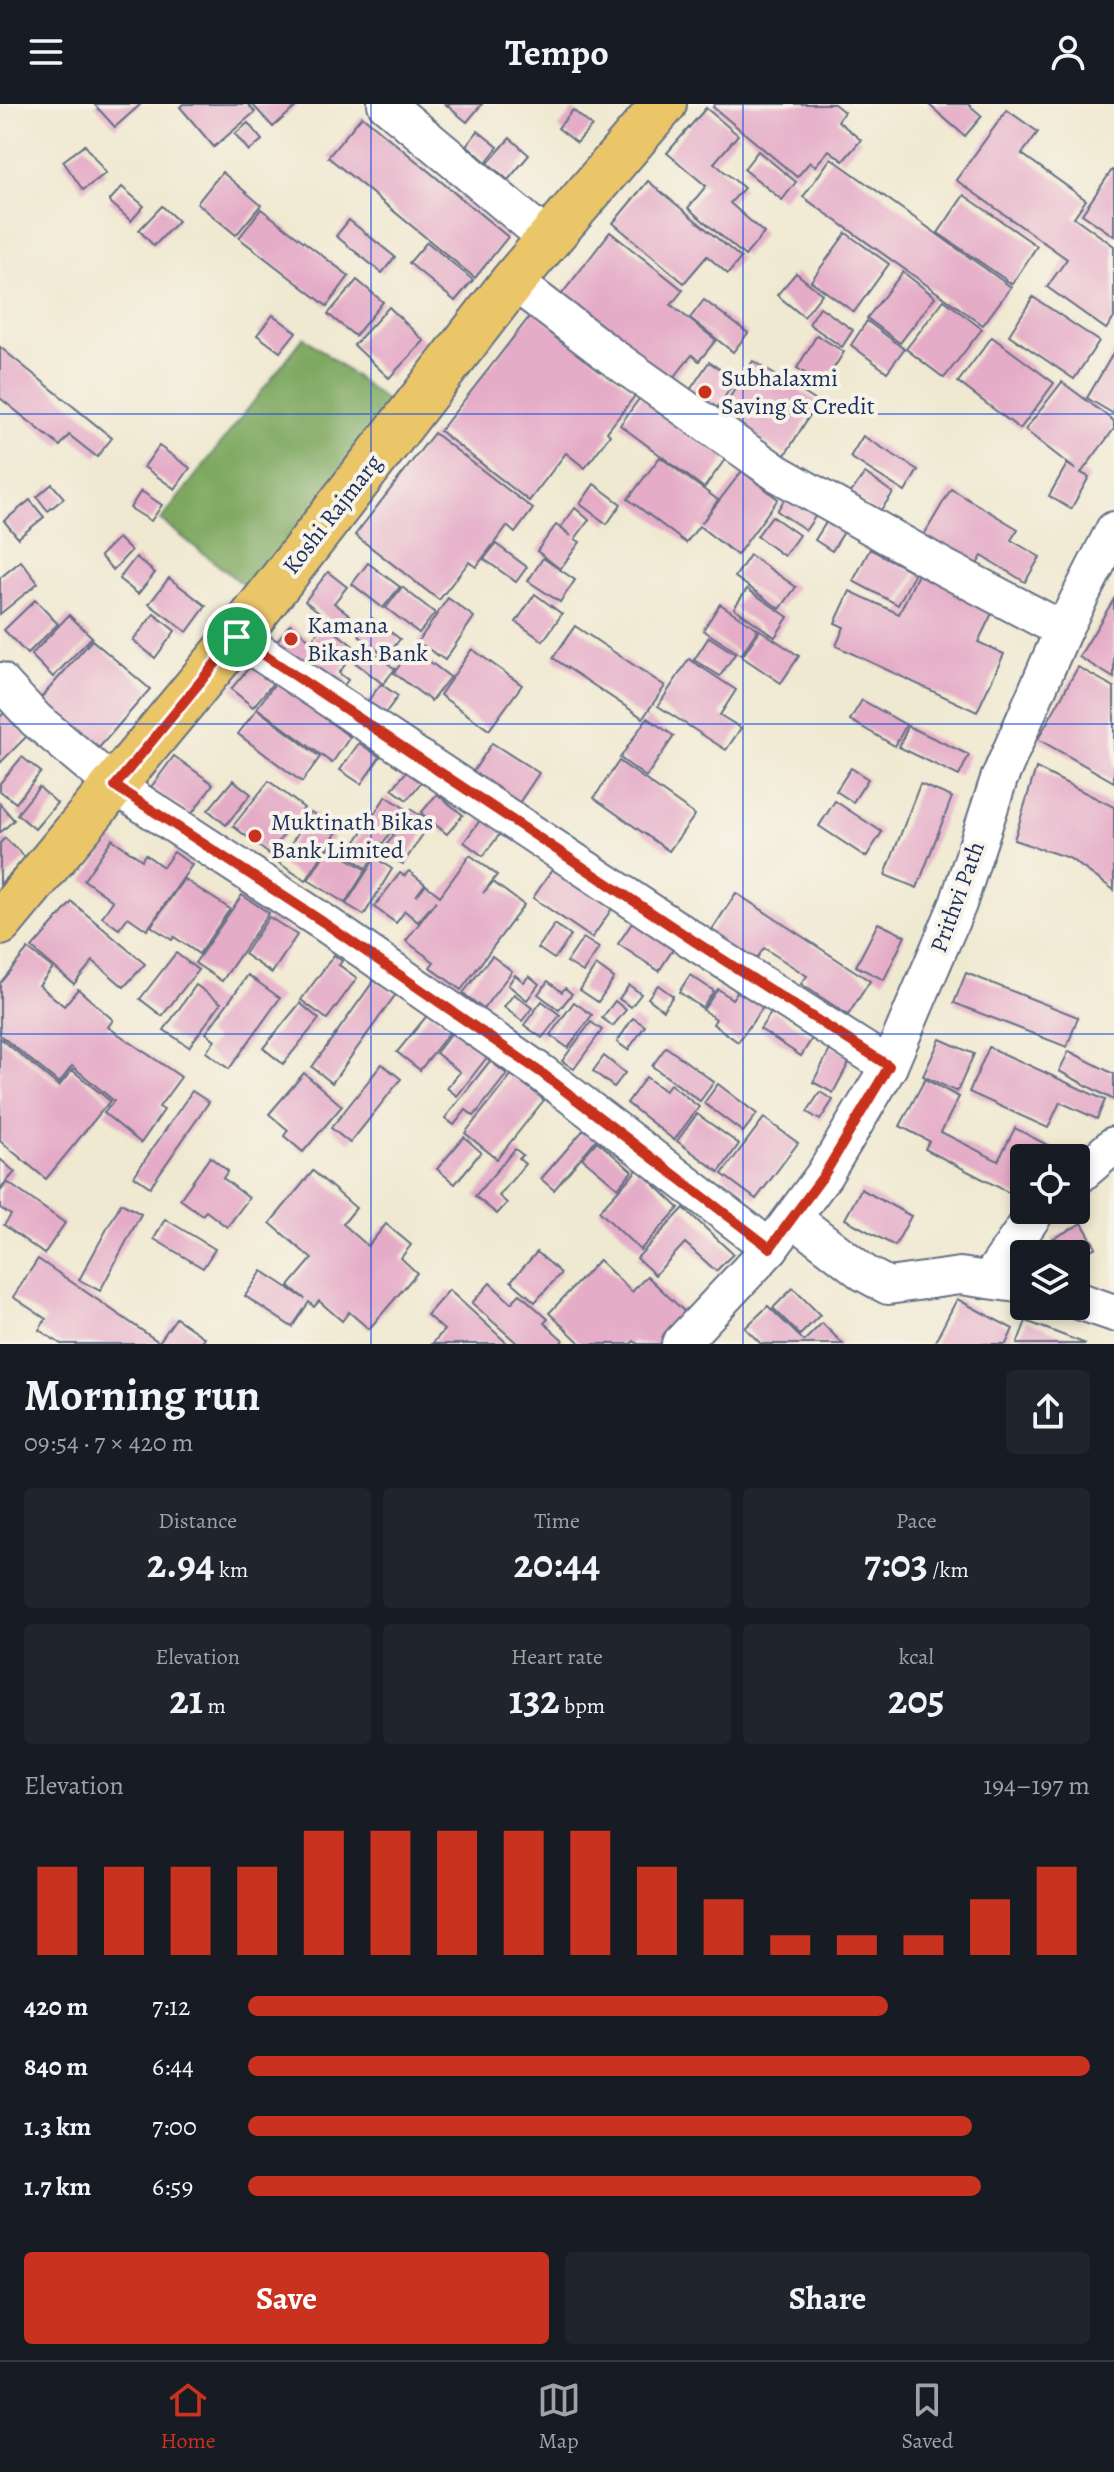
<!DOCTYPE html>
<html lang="en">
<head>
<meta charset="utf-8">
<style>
	:root { --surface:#171b24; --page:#20242c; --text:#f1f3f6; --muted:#9ea1a6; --line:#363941; --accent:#c8321e }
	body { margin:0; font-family:Alegreya,serif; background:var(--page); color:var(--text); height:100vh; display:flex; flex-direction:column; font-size:30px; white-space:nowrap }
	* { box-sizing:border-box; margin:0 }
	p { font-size:26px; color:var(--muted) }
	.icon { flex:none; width:44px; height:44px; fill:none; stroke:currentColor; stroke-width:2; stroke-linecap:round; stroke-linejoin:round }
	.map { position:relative; height:1240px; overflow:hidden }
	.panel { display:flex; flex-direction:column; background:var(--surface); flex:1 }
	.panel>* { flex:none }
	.fabs { position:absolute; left:1010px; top:1040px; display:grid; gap:16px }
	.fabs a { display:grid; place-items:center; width:80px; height:80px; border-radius:8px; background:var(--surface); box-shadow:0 4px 12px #0003; font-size:40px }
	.pin { position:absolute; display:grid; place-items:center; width:68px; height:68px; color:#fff; margin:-34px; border:4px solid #fff; border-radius:50%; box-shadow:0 2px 8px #0007 }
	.round { display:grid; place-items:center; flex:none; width:84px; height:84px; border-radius:8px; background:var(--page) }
	.summary { display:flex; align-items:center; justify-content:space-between; height:136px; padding:0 24px }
	h1 { font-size:44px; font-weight:700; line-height:60px }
	.stats { display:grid; grid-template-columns:repeat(3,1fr); gap:12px; height:136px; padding:8px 24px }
	.stats div { display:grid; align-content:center; border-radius:8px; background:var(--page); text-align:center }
	.stats b { font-size:40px; font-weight:700 }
	.stats small { font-size:22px; font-weight:400 }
	.stats p { font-size:22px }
	.chart { height:224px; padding:16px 24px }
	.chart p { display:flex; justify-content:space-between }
	.chart svg { width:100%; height:144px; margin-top:8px; stroke:var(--accent); stroke-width:6 }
	.action { display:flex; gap:16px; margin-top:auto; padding:16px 24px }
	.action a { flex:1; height:92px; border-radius:8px; background:var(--accent); color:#fff; font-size:32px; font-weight:700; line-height:92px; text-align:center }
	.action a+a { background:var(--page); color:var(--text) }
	ul { padding:0 24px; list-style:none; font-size:26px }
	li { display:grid; grid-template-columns:128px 96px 1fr; align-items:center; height:60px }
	li i { height:20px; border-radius:10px; background:var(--accent) }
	header { display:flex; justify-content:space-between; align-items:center; height:104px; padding:0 24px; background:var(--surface); font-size:36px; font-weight:700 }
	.menu { display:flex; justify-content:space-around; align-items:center; height:112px; border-top:2px solid var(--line); background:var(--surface); font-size:22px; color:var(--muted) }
	.menu a { display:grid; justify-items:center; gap:4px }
	.menu .on { color:var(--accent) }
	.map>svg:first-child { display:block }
	.forest { fill:#7ea860; stroke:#4c6c5f; stroke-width:2 }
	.building { fill:#e5acc7 }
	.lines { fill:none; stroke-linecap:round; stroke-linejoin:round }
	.street-casing { stroke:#667086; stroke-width:40 }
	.primary-casing { stroke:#667086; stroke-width:48 }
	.street { stroke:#fff; stroke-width:36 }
	.primary { stroke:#ebc669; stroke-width:44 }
	.route-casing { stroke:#fff; stroke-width:16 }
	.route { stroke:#c8321e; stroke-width:10 }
	.grid { fill:none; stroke:#1d4ed8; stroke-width:2; stroke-opacity:0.55 }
	.poi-dot { fill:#c8321e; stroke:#f7f3e8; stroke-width:3 }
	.labels { text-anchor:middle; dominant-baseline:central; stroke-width:8; stroke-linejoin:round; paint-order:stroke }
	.poi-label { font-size:24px; fill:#1b2f5e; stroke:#f7f3e8; text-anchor:start }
	.street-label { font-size:24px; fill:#1b2f5e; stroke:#f7f3e8 }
</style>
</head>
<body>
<header><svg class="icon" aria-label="menu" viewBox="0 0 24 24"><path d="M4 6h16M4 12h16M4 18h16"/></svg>Tempo<svg class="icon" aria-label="person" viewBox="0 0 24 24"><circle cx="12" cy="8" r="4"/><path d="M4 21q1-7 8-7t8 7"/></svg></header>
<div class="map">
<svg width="1114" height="1240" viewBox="0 0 1114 1240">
	<rect width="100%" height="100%" fill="#f7f3e8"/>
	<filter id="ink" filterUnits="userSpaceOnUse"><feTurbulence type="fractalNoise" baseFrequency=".0125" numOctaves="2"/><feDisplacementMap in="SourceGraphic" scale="16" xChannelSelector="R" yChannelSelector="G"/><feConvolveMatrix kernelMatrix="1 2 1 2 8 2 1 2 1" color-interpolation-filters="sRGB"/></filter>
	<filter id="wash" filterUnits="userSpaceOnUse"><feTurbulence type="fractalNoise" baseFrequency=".006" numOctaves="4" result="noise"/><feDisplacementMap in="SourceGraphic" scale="32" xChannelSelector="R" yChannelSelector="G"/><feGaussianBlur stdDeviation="1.8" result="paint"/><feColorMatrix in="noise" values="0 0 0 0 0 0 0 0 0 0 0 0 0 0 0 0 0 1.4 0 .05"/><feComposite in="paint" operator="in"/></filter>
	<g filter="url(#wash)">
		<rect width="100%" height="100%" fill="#f0e9d1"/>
		<!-- forest -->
		<path class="forest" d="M304,233L393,302L250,486L161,416Z"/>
		<g id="blocks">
			<!-- building -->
			<g class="building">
				<path d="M94,0H141L115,23Z"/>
				<path d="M183,0H248L255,8L214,43L180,3Z"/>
				<path d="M252,0H299L273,23Z"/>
				<path d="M445,0H482L467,18Z"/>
				<path d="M715,0H834L844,8L838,17L861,36L843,57L829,46L815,62L810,58L797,73L713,3Z"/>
				<path d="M928,0H968L982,12L965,32Z"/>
				<path d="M706,4L738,31L714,59L744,84L730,99L764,129L745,152L688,104L706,82L667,49Z"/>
				<path d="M573,6L592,22L577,39L558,24Z"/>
				<path d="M1007,6L1038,28L1022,50L1086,96L1074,113L1114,142V214L1106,225L1047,183L1067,155L956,76Z"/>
				<path d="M362,12L508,133L475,174L328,53Z"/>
				<path d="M248,19L262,36L249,47L235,30Z"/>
				<path d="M478,27L498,43L486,58L467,41Z"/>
				<path d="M510,34L529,51L508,76L488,59Z"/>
				<path d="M85,41L106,69L83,86L63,57Z"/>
				<path d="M758,47L796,78L782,96L744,65Z"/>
				<path d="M831,54L1011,183L983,221L803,93Z"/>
				<path d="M1112,66L1114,68V132L1082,110Z"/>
				<path d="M222,68L261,101L236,131L197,99Z"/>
				<path d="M648,77L741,154L728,170L707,152L684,179L613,119Z"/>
				<path d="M122,83L144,102L131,117L109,97Z"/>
				<path d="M964,91L1037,142L1012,180L938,129Z"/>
				<path d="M162,102L178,117L154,142L139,126Z"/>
				<path d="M261,105L349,172L327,202L239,134Z"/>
				<path d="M349,116L395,153L382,169L336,132Z"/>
				<path d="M610,128L683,186L671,201L716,236L699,257L692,251L668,281L558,195Z"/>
				<path d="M846,129L889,160L854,208L811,177Z"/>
				<path d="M427,138L473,176L455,197L409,159Z"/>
				<path d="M903,168L935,193L900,239L867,214Z"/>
				<path d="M796,169L822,190L804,213L777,191Z"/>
				<path d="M357,176L383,198L355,232L328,210Z"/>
				<path d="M1033,193L1099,237L1074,275L1009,231Z"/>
				<path d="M704,196L748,229L733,248L690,214Z"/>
				<path d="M944,196L982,225L944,274L906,245Z"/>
				<path d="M389,203L424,237L389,274L354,241Z"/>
				<path d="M820,203L853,226L842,243L809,220Z"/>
				<path d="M534,207L637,289L607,328L610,331L585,364L566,349L529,397L440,327Z"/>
				<path d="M273,211L296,228L280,248L257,231Z"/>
				<path d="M867,217L904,245L887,268L851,241Z"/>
				<path d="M817,231L844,248L823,281L797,264Z"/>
				<path d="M992,233L1054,279L1020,325L958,278Z"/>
				<path d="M0,243L112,334L97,353L69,331L60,342L0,294Z"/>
				<path d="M1114,248V310L1087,294Z"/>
				<path d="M753,257L818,298L785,351L719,310Z"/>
				<path d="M709,258L736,276L715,307L688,289Z"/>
				<path d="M1062,278L1114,317V325L1081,369L1089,373L1071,405L1049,392L1067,360L1076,366L1025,326Z"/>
				<path d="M647,284L732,346L704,384L620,321Z"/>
				<path d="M434,329L533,405L515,429L507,422L476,463L469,458L439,496L355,431Z"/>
				<path d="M863,332L918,366L905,388L850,353Z"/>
				<path d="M159,342L190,364L175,385L144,363Z"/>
				<path d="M660,353L718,396L701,420L742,367L778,395L737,451L699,422L686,439L628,395Z"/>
				<path d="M865,369L893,389L878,410L850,390Z"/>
				<path d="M52,380L64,394L48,407L37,393Z"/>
				<path d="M594,380L621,400L607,420L580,400Z"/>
				<path d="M951,385L1018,425L1011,436L1040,453L1025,478L982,452L970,472L918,441Z"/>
				<path d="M141,387L162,401L151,417L130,404Z"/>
				<path d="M790,387L819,407L806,426L777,407Z"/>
				<path d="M30,396L44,413L18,434L4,417Z"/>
				<path d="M575,404L589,416L575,435L580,438L560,465L537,447L556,421L571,432L561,423Z"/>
				<path d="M772,412L799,431L784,452L757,432Z"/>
				<path d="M827,417L844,428L832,447L815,436Z"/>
				<path d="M118,434L131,447L113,466L100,452Z"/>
				<path d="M496,440L527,463L516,478L484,455Z"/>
				<path d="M870,445L915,469L898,501L853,477Z"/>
				<path d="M750,451L796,483L780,505L735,473Z"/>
				<path d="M136,453L155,469L138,490L119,475Z"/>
				<path d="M543,454L575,476L560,498L528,477Z"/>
				<path d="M21,457L38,479L0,510V474Z"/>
				<path d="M368,459L400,483L383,504L352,480Z"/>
				<path d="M920,466L996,501L978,538L1004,550L977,608L836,542L844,523L835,519L850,487L899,510Z"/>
				<path d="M328,468L347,483L334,499L350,511L340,524L305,497Z"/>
				<path d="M169,474L206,502L187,528L149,500Z"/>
				<path d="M402,483L435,509L419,529L386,504Z"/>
				<path d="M747,485L788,513L775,533L734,504Z"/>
				<path d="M535,490L562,510L543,537L516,518Z"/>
				<path d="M448,494L474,513L445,556L418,538Z"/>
				<path d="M1114,495V574L1079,553Z"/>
				<path d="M35,496L58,520L27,550L4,526Z"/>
				<path d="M720,500L758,525L741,551L703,526Z"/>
				<path d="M154,510L175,527L155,554L133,536Z"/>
				<path d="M69,511L92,533L53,573L31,551Z"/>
				<path d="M372,514L400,535L386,553L359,532Z"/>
				<path d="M324,519L357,545L339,569L348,576L335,593L272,544L290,520L311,537Z"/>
				<path d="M575,522L665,582L643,614L553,554Z"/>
				<path d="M760,526L799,552L781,579L742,553Z"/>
				<path d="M709,533L735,550L720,572L694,556Z"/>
				<path d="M92,536L150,585L97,646L39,596Z"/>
				<path d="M364,541L395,565L383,580L352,556Z"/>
				<path d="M412,544L450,573L431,597L394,569Z"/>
				<path d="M472,545L522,581L489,626L440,591Z"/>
				<path d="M689,555L736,586L720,611L741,624L726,646L658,602Z"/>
				<path d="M252,560L274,578L253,603L231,585Z"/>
				<path d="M1078,563L1114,583V678L1038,635Z"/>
				<path d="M276,578L350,633L332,659L257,604Z"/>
				<path d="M381,580L398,592L381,615L364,602Z"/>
				<path d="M862,596L906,621L895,642L850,616Z"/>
				<path d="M257,605L320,653L302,678L238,630Z"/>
				<path d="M5,608L28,631L0,659V613Z"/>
				<path d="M647,614L674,632L646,673L620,654Z"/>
				<path d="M908,622L969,651L959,672L899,643Z"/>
				<path d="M359,639L380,653L361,680L340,666Z"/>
				<path d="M492,639L539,669L519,699L473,668Z"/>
				<path d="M174,652L213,680L191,711L151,683Z"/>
				<path d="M22,653L41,668L16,699L0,687V679Z"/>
				<path d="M619,657L695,711L669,747L594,694Z"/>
				<path d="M412,661L426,672L407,696L392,685Z"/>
				<path d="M851,664L868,675L853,698L836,687Z"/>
				<path d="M1036,664L1114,703V786L1069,754L1014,736Z"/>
				<path d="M233,676L251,690L226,721L208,706Z"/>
				<path d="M269,677L304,704L269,750L233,722Z"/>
				<path d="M920,680L952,693L917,784L885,771Z"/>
				<path d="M39,683L57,699L35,725L17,710Z"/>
				<path d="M437,690L463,711L447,730L421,709Z"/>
				<path d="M386,692L406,705L366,764L347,751Z"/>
				<path d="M835,697L882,728L866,753L819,722Z"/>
				<path d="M0,700L14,716L0,729Z"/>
				<path d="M410,705L431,718L403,760L383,747Z"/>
				<path d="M311,708L338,726L306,777L279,759Z"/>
				<path d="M484,711L503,726L483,752L464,738Z"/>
				<path d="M5,734L26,754L0,780V739Z"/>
				<path d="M112,735L142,756L145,750L163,763L174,748L192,761L147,826L128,813L119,825L102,813L113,797L84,776Z"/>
				<path d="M329,743L366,766L345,799L308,776Z"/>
				<path d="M470,751L497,771L483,789L493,778L524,801L461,886L430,863L434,858L406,837L436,797L418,818L405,807L396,819L374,803L400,769L404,772L409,767L425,780L416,792L426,781L440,792Z"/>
				<path d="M375,754L392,765L364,811L346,800Z"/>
				<path d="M554,763L613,803L592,834L533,794Z"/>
				<path d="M184,775L230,805L199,850L174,833L172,836L151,822Z"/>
				<path d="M736,789L870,877L848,911L801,880L807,872L764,844L750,864L706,835Z"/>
				<path d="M242,791L269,809L222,877L195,859Z"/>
				<path d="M72,798L145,860L124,883L93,857L74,880L32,844Z"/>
				<path d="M269,813L297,831L272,869L244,850Z"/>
				<path d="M634,816L675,842L659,867L618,840Z"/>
				<path d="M878,819L905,832L884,876L856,862Z"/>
				<path d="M555,820L571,832L554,855L538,844Z"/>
				<path d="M583,834L599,844L583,868L567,858Z"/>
				<path d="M28,845L53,864L39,881L64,902L78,885L113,916L108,923L181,973L159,1003L164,1006L141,1039L104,1009L114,997L72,962L59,979L0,931V879Z"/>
				<path d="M176,849L198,866L162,912L140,895Z"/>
				<path d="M334,851L342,857L339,861L357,874L327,915L301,896Z"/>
				<path d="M492,852L512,867L483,905L463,889Z"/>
				<path d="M596,861L614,874L598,898L580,886Z"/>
				<path d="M966,869L1078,913L1067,943L954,899Z"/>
				<path d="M248,871L280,894L229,965L206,948L215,936L206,929Z"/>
				<path d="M515,871L524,878L529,872L539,880L527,896L508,881Z"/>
				<path d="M690,871L714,887L702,904L679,888Z"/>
				<path d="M375,875L396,890L332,979L312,963Z"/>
				<path d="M548,877L562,888L565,884L572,890L559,906L538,890Z"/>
				<path d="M196,881L221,899L189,943L164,926Z"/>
				<path d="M629,881L641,890L631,903L619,895Z"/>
				<path d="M658,881L673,892L663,906L648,894Z"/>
				<path d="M740,884L764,902L738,938L713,920L716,915L703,906L718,885L732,895Z"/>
				<path d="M514,890L532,904L522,917L504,903Z"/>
				<path d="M542,897L560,911L542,934L524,921Z"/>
				<path d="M615,897L626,906L613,922L602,914Z"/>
				<path d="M574,898L592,911L568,944L550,931Z"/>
				<path d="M300,899L319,915L283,960L263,944Z"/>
				<path d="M773,906L813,933L801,952L760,925Z"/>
				<path d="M430,908L452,925L420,966L397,948Z"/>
				<path d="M633,914L645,922L628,946L617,938Z"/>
				<path d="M591,918L602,926L574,965L562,957Z"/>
				<path d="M454,926L488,952L457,992L447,984L460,968L436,949Z"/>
				<path d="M0,934L59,982L72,966L110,997L46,1075L0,1037Z"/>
				<path d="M940,935L974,950L957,988L923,972Z"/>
				<path d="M832,942L852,953L833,989L813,978Z"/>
				<path d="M666,943L714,978L700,997L652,962Z"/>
				<path d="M989,943L1105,996L1097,1015L1060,998L1048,1024L969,988Z"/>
				<path d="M1069,947L1114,970V996L1059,967Z"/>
				<path d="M604,952L625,969L614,983L593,967Z"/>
				<path d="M490,957L507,970L474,1012L466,1006L454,1021L445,1014Z"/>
				<path d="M382,960L401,975L350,1039L331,1024Z"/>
				<path d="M304,969L342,1002L303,1048L284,1032L288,1026L269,1010Z"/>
				<path d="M512,970L544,996L497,1055L465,1029Z"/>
				<path d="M646,973L665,987L670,980L699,1003L674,1036L627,999Z"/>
				<path d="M925,975L959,993L941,1028L998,1057L1015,1024L1072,1054H1024V1090L1021,1095L925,1045L929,1037L900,1022Z"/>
				<path d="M718,980L757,1010L743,1028L704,999Z"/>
				<path d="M192,987L209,998L150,1083L134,1072Z"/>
				<path d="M820,988L833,996L820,1016L807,1008Z"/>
				<path d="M697,1010L739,1040L719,1068L677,1037Z"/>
				<path d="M764,1014L798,1039L756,1095L722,1070Z"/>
				<path d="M586,1023L598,1033L554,1086L541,1075Z"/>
				<path d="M464,1033L481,1048L455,1080L437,1065Z"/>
				<path d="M597,1037L632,1067L618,1084L582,1054Z"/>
				<path d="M515,1045L523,1051L519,1055L525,1060L499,1092L507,1099L497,1110L475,1092Z"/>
				<path d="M210,1053L228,1067L223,1074L249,1094L227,1123L206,1107L202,1111L180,1095Z"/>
				<path d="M0,1055L15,1068L0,1085Z"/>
				<path d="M638,1065L679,1104L640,1146L599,1107Z"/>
				<path d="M313,1067L356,1104L343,1120L368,1142L386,1120L411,1141L401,1154L417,1169L369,1225L349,1208L342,1217L319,1197L314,1203L309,1198L292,1223L245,1192L262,1167L305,1195L289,1182L312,1155L270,1119Z"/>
				<path d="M7,1078L65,1119L44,1150L4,1121L11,1111L0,1104V1088Z"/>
				<path d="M861,1085L911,1112L895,1142L845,1115Z"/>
				<path d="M121,1099L141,1110L100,1187L79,1176Z"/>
				<path d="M684,1104L733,1150L716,1167L685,1139L655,1171L637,1154Z"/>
				<path d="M165,1115L215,1145L203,1164L154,1135Z"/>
				<path d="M1082,1119L1096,1143L1076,1154V1150H1061L1052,1135Z"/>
				<path d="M537,1148L561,1169L535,1198L511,1177Z"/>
				<path d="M38,1155L159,1238L176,1214L205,1234L201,1240H61L39,1226L46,1215L13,1193Z"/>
				<path d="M599,1156L632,1188L647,1172L688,1211L660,1240H638L634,1237L631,1240H581L549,1209Z"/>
				<path d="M490,1179L511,1199L520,1190L548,1215L544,1219L563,1236L560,1240H518L472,1199Z"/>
				<path d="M793,1184L820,1211L800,1231L773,1204Z"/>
				<path d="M449,1186L508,1240H432L444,1226L427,1211Z"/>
				<path d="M957,1195L1013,1225L1006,1240H934Z"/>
				<path d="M768,1202L804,1237L822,1219L843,1240H761L745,1224Z"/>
				<path d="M1026,1217L1086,1240H1017Z"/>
			</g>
		</g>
	</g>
	<g filter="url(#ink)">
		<use href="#blocks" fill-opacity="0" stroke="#667086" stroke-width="2"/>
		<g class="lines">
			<defs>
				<g id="street">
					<path d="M386,0L549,136"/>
					<path d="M513,177L611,252L777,369L943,463L1063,526"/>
					<path d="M237,533L694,837L889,962"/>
					<path d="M0,577L36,616L115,682L323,818L543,970L770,1144"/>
					<path d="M1076,1074L1114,1041"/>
					<path d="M793,1114L864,1169L888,1182L960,1172L1024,1181"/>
					<path d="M989,1176L1037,1106"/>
					<path d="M1076,1196L1114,1209"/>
					<path d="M680,1240L770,1144L824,1071L889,962L958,800L999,675L1063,526L1114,426"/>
				</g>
				<path id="primary" d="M0,819L237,533L513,177L664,0"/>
			</defs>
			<!-- street casing -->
			<use href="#street" class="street-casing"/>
			<!-- primary casing -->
			<use href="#primary" class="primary-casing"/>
			<!-- street -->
			<use href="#street" class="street"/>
			<!-- primary -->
			<use href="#primary" class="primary"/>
		</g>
	</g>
	<g class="lines" filter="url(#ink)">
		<defs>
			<path id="route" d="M237,533L694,837L889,962L824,1071L770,1144L543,970L323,818L115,682Z"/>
		</defs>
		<!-- route casing -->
		<use href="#route" class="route-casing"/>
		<!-- route -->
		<use href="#route" class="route"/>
	</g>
	<!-- grid -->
	<path class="grid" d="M371,0V1240M743,0V1240M0,310H1114M0,620H1114M0,930H1114"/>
	<!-- markers -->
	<g class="poi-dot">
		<circle cx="705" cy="288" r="8"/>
		<circle cx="291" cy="535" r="8"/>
		<circle cx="255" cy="732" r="8"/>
	</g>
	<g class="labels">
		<!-- poi labels -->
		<g class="poi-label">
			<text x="721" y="274">Subhalaxmi<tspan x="721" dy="28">Saving &amp; Credit</tspan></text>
			<text x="307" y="521">Kamana<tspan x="307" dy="28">Bikash Bank</tspan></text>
			<text x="271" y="718">Muktinath Bikas<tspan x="271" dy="28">Bank Limited</tspan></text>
		</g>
		<!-- street labels -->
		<g class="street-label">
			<text transform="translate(332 410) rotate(-52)">Koshi Rajmarg</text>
			<text transform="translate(957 793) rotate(-70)">Prithvi Path</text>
		</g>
	</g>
</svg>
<div class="fabs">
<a><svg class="icon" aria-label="locate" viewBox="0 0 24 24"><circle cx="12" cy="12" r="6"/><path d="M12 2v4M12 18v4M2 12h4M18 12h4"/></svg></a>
<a><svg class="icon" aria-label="layers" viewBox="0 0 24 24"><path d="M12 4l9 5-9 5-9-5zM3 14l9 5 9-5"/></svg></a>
</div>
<div class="pin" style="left:237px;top:533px;background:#1e9e55"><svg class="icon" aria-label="arrive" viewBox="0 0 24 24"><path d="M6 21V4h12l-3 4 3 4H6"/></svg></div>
</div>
<section class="panel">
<div class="summary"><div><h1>Morning run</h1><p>09:54 · 7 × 420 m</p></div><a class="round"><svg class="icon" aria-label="share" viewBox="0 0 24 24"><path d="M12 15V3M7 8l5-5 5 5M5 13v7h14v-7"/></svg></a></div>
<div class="stats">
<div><p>Distance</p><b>2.94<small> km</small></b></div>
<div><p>Time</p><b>20:44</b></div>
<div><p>Pace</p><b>7:03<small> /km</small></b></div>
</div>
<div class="stats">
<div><p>Elevation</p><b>21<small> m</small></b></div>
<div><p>Heart rate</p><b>132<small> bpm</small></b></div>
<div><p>kcal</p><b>205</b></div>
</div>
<div class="chart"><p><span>Elevation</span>194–197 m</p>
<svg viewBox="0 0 160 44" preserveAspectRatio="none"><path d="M5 44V17M15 44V17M25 44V17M35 44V17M45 44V6M55 44V6M65 44V6M75 44V6M85 44V6M95 44V17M105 44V27M115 44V38M125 44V38M135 44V38M145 44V27M155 44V17"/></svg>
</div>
<ul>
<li><b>420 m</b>7:12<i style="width:76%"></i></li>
<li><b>840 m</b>6:44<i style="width:100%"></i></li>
<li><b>1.3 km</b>7:00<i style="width:86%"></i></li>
<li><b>1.7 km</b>6:59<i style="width:87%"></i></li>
</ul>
<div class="action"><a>Save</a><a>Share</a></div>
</section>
<nav class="menu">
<a class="on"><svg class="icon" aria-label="home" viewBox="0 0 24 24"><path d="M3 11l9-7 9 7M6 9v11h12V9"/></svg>Home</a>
<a><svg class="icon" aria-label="map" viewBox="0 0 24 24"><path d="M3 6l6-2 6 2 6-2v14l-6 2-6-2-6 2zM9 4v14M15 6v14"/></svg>Map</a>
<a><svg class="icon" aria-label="saved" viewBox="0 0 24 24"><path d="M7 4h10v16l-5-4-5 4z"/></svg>Saved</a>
</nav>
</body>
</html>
